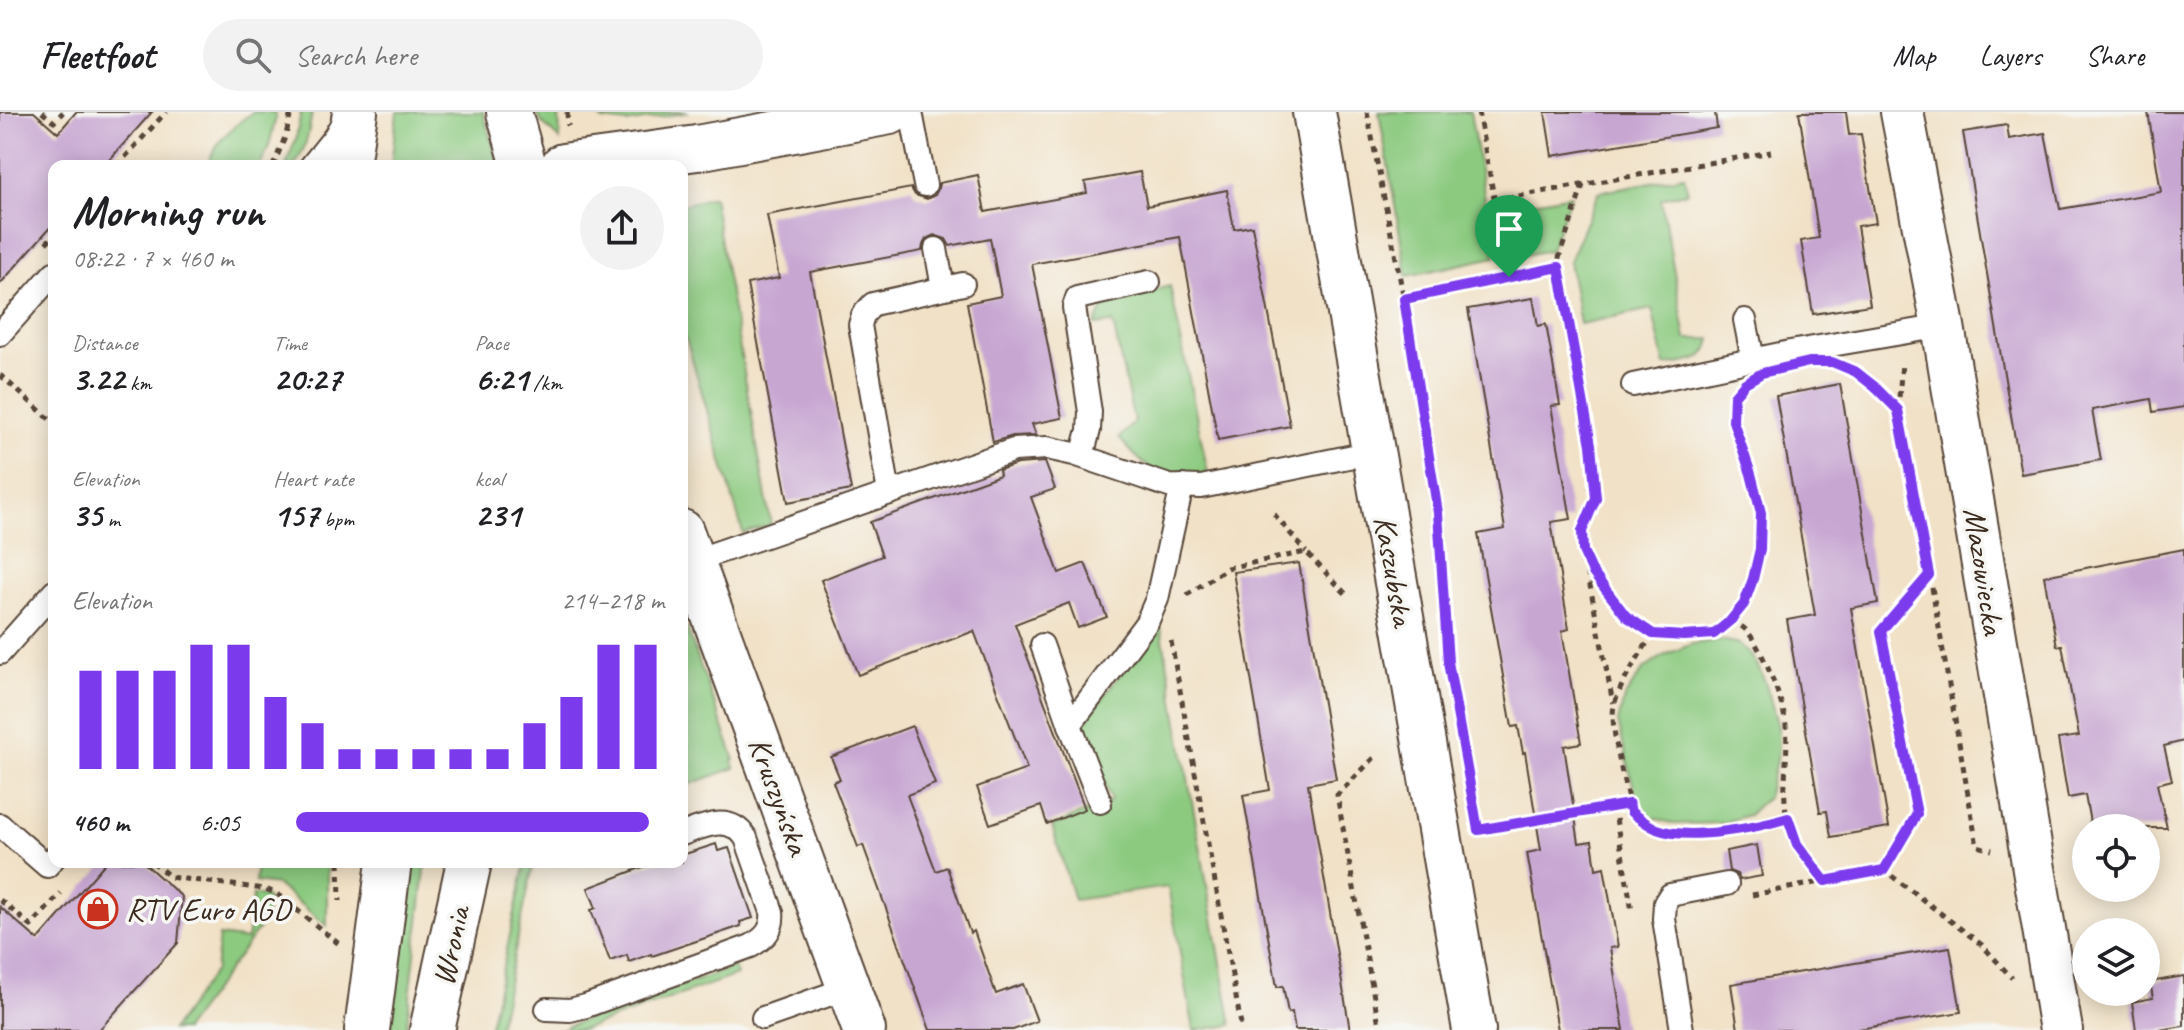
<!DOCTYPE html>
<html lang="en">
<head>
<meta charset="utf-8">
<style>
	:root { --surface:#fff; --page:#f2f2f2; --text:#202124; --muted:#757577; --line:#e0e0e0; --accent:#7c3aed }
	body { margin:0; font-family:Caveat,sans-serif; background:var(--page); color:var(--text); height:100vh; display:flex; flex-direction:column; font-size:30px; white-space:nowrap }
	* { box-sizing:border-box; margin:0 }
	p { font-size:26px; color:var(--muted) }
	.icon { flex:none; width:44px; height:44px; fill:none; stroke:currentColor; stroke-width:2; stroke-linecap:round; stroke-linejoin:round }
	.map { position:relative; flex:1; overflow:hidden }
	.sheet { position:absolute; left:48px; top:48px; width:640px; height:708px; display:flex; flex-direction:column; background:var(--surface); border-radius:16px; box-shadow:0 4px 20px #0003 }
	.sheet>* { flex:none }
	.controls { position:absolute; left:2072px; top:702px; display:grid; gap:16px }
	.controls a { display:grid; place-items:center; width:88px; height:88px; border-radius:50%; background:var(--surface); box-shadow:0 4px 20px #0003; font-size:40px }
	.pin { position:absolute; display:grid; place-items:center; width:68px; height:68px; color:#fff; margin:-82px -34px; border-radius:50% 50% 50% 0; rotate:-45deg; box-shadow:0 0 8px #0007 }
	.pin .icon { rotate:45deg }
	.round { display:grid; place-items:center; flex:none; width:84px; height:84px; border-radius:42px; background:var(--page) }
	.overview { display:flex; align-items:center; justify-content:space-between; height:136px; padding:0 24px }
	h1 { font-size:44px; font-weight:600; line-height:60px }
	.stats { display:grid; grid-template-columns:repeat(3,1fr); gap:12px; height:136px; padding:8px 24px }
	.stats div { display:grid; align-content:center }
	.stats b { font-size:34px; font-weight:600 }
	.stats small { font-size:22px; font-weight:400 }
	.stats p { font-size:22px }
	.chart { height:224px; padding:16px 24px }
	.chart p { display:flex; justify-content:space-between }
	.chart svg { width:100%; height:144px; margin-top:8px; stroke:var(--accent); stroke-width:6 }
	ul { padding:0 24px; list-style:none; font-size:26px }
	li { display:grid; grid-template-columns:128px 96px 1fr; align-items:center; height:60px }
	li i { height:20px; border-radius:10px; background:var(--accent) }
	header { display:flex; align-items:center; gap:48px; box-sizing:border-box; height:112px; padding:0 40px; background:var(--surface); border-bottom:2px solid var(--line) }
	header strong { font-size:38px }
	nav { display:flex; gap:44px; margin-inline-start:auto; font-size:28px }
	.search { width:560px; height:72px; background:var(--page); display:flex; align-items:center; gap:20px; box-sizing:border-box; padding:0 28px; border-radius:44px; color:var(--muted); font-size:30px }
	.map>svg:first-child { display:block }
	.green { fill:#8cca80; stroke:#647a4f; stroke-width:2 }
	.building { fill:#c7a6d2 }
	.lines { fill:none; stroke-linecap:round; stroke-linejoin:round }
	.lane-casing { stroke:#564537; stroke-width:26 }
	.street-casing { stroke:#564537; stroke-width:46 }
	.secondary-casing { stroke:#564537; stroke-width:48 }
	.path { stroke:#564537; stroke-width:5; stroke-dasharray:6 6; stroke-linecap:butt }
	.lane { stroke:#fff; stroke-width:22 }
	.street { stroke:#fff; stroke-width:42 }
	.secondary { stroke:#fff; stroke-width:44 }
	.route-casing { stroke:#fff; stroke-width:16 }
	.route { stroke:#7c3aed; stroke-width:10 }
	.labels { text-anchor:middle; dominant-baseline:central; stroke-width:7; stroke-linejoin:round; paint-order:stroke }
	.street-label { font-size:32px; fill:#3b2a1e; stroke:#f6f6f2 }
	.poi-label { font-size:32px; fill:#3b2a1e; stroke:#f6f6f2; text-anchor:start }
</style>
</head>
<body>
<header>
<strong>Fleetfoot</strong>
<div class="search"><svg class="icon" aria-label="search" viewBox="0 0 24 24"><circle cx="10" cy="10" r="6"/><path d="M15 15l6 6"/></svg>Search here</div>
<nav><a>Map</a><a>Layers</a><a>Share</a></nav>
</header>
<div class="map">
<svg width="2184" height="918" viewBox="0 0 2184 918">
	<rect width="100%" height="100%" fill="#f6f6f2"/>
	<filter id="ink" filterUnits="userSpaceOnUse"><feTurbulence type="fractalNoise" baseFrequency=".0125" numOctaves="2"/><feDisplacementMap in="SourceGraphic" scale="16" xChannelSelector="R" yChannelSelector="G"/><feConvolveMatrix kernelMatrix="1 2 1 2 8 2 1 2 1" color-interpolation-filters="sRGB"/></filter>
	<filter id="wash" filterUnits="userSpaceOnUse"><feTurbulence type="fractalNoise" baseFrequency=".006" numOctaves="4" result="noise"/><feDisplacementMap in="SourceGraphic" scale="32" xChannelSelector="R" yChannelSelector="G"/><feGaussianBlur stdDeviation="1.8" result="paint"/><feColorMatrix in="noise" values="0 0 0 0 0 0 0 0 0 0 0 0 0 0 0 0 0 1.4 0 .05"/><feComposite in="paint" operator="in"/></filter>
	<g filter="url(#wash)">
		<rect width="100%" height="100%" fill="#f1e1c6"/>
		<!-- green -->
		<g class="green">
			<path d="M253,0H274L276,5L269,34L260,54H208C212,31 235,13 253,0Z"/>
			<path d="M301,0H312C309,20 306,38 294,54H286L296,26Z"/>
			<path d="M397,0H483L498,52L489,54H391Z"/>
			<path d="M536,0H559L560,28L542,11Z"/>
			<path d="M594,0H689L627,11L602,8Z"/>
			<path d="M1379,0H1470L1495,145L1407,164Z"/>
			<path d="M1684,64L1688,80L1661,87L1686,227H1711C1706,253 1688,249 1665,254L1652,197L1580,212L1569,149L1599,80Z"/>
			<path d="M1571,83L1550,138L1515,145L1506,95Z"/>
			<path d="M713,85L771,413L743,421L687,230L682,221V93Z"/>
			<path d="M1170,174L1208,361C1163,373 1147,358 1119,326L1134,310L1113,211L1095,213L1103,196L1112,189Z"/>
			<path d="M1160,510L1232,913L1198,918H1194L1168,775L1074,788L1052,714L1111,689L1083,612Z"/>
			<path d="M686,514L735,648L732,649L735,656L682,675V516Z"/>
			<path d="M1720,528L1737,531L1748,539L1757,552L1766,572L1778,615V638L1774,658L1767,685L1748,703L1722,711L1673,712L1649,704L1637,689L1618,610L1624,586L1643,558L1665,543L1692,532Z"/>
			<path d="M257,750H327V814L277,773L255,770Z"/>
			<path d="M413,750H426L406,918H390Z"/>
			<path d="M526,750H534L498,918H489Z"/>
			<path d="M253,783L266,785L268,787L265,808L184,918H172L215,858L219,824L247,828Z"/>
			<path d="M734,855L737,863L581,918H563L568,914Z"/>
		</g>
		<g id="blocks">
			<!-- building -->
			<g class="building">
				<path d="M0,0H34L58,21L76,0H152L104,54H54V111L0,172Z"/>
				<path d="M1545,0H1715L1717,16L1552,44Z"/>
				<path d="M1799,0H1846L1849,23L1861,22L1876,111L1857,114L1870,193L1813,202L1801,129L1819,126Z"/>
				<path d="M2148,0H2184V295L2153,300L2151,287L2092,298L2101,348L2021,362L1963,20L2007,13L2009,27L2045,21L2060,97L2161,80Z"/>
				<path d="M1140,60L1147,94L1227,78L1234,117L1252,114L1290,314L1218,328L1180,125L1032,152L1062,306L1032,312L1036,323L1013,324L993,330L967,191L1001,184L990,126L950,134L946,127L934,123L926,127L923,133L922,139L810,160L851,378L788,390L747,172L779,166L767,103L911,76L915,83L927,87L935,83L938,77L939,71L978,63L985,100L1087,81L1085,70Z"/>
				<path d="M1533,186L1538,214L1546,212L1560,293L1551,294L1571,407L1551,410L1569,517L1562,519L1581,631L1564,634L1579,731L1592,729L1596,757L1604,755L1618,835L1610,836L1624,918H1558L1527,741L1541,738L1525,640L1523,641L1518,614L1512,615L1478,422L1505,417L1468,197Z"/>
				<path d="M1840,272L1878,491L1851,496L1889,715L1831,725L1827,699L1820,700L1787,508L1815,503L1776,284Z"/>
				<path d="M1045,350L1055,377L1031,385L1059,461L1085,451L1107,505L1078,516L1069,491L1015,512L1085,697L1047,712L1041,694L990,712L977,675L1027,657L974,519L858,563L821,468L882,444L870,410L1000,363L999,358L1017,352Z"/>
				<path d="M2184,437V629L2164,634L2172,668L2157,672L2167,716H2091L2085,683L2068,686L2058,627L2079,624L2062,533L2057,534L2044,464Z"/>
				<path d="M1299,451L1336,667L1308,672L1350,918H1295L1292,900L1288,901L1283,874L1277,875L1243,683L1270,678L1233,460Z"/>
				<path d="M912,614L935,672L907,683L936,759L947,755L970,821L974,819L996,882L1023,872L1037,909L1013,918H930L863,733L858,735L833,670L840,667L831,645Z"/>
				<path d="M716,732L718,739L729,736L753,806L740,810L741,814L652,844L651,842L629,850L627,843L610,849L591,798L596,796L588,776L656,750H682V743Z"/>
				<path d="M1757,733L1762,764L1740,768L1737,762L1729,759L1726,739Z"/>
				<path d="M106,750H143L182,785L178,831L99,918H0V795L38,828Z"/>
				<path d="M1950,835L1961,900L1853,918H1738L1731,872Z"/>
				<path d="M2184,864V914L2160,918H2136L2132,890L2153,886L2150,870Z"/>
			</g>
		</g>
	</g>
	<g filter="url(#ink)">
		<use href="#blocks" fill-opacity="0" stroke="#564537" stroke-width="2"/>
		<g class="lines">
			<defs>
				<g id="lane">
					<path d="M911,0L925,73"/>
					<path d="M311,54L335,24L344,8"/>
					<path d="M936,137L943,176"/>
					<path d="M1745,208L1753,248"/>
					<path d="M0,222L54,161"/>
					<path d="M1633,273L1790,240L1943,214"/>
					<path d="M1082,344L1089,318L1090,300L1074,195L1077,186L1149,170"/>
					<path d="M889,381L860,213L863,203L873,192L963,172"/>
					<path d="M693,449L1014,338L1047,336L1074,342L1169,374L1201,375L1373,340"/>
					<path d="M1042,533L1070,613"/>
					<path d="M0,541L54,480"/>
					<path d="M1100,690L1070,613L1147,510L1157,487L1182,374"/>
					<path d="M0,713L47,754L54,746"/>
					<path d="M547,897L570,898L586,894L751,834C765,826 774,817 772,800L746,726C730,701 704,714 682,722"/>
					<path d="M763,906L848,876"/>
					<path d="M1682,918L1664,807L1665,791L1670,783L1727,772"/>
				</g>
				<g id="street">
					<path d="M1314,0L1474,918"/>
					<path d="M1902,0L1943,214L2061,918"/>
					<path d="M682,419L864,918"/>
				</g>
				<g id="secondary">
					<path d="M509,0L524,54"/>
					<path d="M347,54L355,0"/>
					<path d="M563,54L697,36L890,0"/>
					<path d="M367,918L389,750"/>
					<path d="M432,918L469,750"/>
				</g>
			</defs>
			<!-- lane casing -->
			<use href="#lane" class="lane-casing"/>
			<!-- street casing -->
			<use href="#street" class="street-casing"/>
			<!-- secondary casing -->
			<use href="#secondary" class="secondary-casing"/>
			<!-- path -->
			<g class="path">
				<path d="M42,0L54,10L63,0"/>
				<path d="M567,0L568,14"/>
				<path d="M1367,0L1404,187"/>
				<path d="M1478,0L1509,165"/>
				<path d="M117,54L166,0"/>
				<path d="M273,54L286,23L291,0"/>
				<path d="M1583,73L1558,149L1591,333L1596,386L1582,419L1583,439L1593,461L1626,504L1653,522L1684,524L1714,522L1731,508L1744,492L1753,467L1760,437L1761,401L1751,362L1733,309L1734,284L1736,282"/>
				<path d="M1495,88L1771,40"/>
				<path d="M46,131L54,123"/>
				<path d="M1855,260L1875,275L1898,298L1929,463L1881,519L1917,702L1884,758"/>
				<path d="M0,263L54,311"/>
				<path d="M1898,297L1902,251"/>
				<path d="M1274,402L1306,440"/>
				<path d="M1585,448L1613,591"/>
				<path d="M1930,464L1977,734L1992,738"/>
				<path d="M1187,483L1227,456L1306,440L1347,483"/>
				<path d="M1443,489L1438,401L1404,187L1559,155"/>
				<path d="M1731,508C1736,511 1742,514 1746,518C1762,535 1784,591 1786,614C1789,643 1782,671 1786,700C1790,728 1809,748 1825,769"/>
				<path d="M1653,522C1642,539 1618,575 1614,594C1609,615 1626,676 1631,700C1639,706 1648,713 1657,717C1689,729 1756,716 1788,706"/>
				<path d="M1171,529L1242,918"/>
				<path d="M1374,646L1337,683L1380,918"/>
				<path d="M1614,695L1632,799"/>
				<path d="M1478,718L1629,692"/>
				<path d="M153,750L170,765L265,777L276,781L339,832"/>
				<path d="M339,750L340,789"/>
				<path d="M1752,783L1884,758L1982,833L2012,866"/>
				<path d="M0,788L31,814L61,781"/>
			</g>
			<!-- lane -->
			<use href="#lane" class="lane"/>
			<!-- street -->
			<use href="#street" class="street"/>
			<!-- secondary -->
			<use href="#secondary" class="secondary"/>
		</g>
	</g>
	<g class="lines" filter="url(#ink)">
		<defs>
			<path id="route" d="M1559,155L1591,333L1596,386L1582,419L1583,439L1593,461L1626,504L1653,522L1684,524L1714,522L1731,508L1744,492L1753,467L1760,437L1761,401L1751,362L1733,309L1734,284L1745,271L1762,261L1809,250H1832L1856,260L1875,275L1898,298L1929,463L1881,519L1917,702L1884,758L1825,769L1797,732L1788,706C1756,716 1688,729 1657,717C1648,713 1639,706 1631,700L1629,692L1478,718L1448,550L1438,401L1404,187Z"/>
		</defs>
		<!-- route casing -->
		<use href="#route" class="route-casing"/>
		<!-- route -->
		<use href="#route" class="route"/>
	</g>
	<!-- icons -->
	<defs>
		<symbol id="shop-ring" viewBox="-11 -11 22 22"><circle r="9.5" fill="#f6f6f2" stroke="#c8321e" stroke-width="1.5"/><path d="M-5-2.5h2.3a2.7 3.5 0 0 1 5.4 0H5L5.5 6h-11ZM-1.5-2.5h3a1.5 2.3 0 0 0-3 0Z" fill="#c8321e"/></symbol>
	</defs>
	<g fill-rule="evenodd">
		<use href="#shop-ring" x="76" y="775" width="44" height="44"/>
	</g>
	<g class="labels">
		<!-- street labels -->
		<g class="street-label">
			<text transform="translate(1394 459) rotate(80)">Kaszubska</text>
			<text transform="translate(1984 459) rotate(81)">Mazowiecka</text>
			<text transform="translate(779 684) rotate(70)">Kruszyńska</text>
			<text transform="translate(451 834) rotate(-78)">Wronia</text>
		</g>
		<!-- poi labels -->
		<g class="poi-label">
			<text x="126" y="797">RTV Euro AGD</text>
		</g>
	</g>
</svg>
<div class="controls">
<a><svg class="icon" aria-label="locate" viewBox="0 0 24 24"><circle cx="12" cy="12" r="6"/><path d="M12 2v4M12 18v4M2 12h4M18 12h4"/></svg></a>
<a><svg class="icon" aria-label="layers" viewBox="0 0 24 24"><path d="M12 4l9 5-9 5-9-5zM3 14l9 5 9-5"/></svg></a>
</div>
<div class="pin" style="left:1509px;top:165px;background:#1e9e55"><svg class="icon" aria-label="arrive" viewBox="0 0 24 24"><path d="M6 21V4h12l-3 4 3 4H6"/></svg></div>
<section class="sheet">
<div class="overview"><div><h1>Morning run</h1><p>08:22 · 7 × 460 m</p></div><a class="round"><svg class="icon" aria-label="share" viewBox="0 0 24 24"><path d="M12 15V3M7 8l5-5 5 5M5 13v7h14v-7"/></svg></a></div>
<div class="stats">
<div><p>Distance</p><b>3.22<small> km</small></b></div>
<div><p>Time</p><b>20:27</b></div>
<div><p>Pace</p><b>6:21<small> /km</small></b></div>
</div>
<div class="stats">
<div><p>Elevation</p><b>35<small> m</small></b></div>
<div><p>Heart rate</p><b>157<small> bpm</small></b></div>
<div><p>kcal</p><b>231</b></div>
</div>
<div class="chart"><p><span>Elevation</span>214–218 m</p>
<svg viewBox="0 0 160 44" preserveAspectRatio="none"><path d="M5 44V14M15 44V14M25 44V14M35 44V6M45 44V6M55 44V22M65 44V30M75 44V38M85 44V38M95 44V38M105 44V38M115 44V38M125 44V30M135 44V22M145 44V6M155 44V6"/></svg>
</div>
<ul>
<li><b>460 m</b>6:05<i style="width:96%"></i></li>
</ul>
</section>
</div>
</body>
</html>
